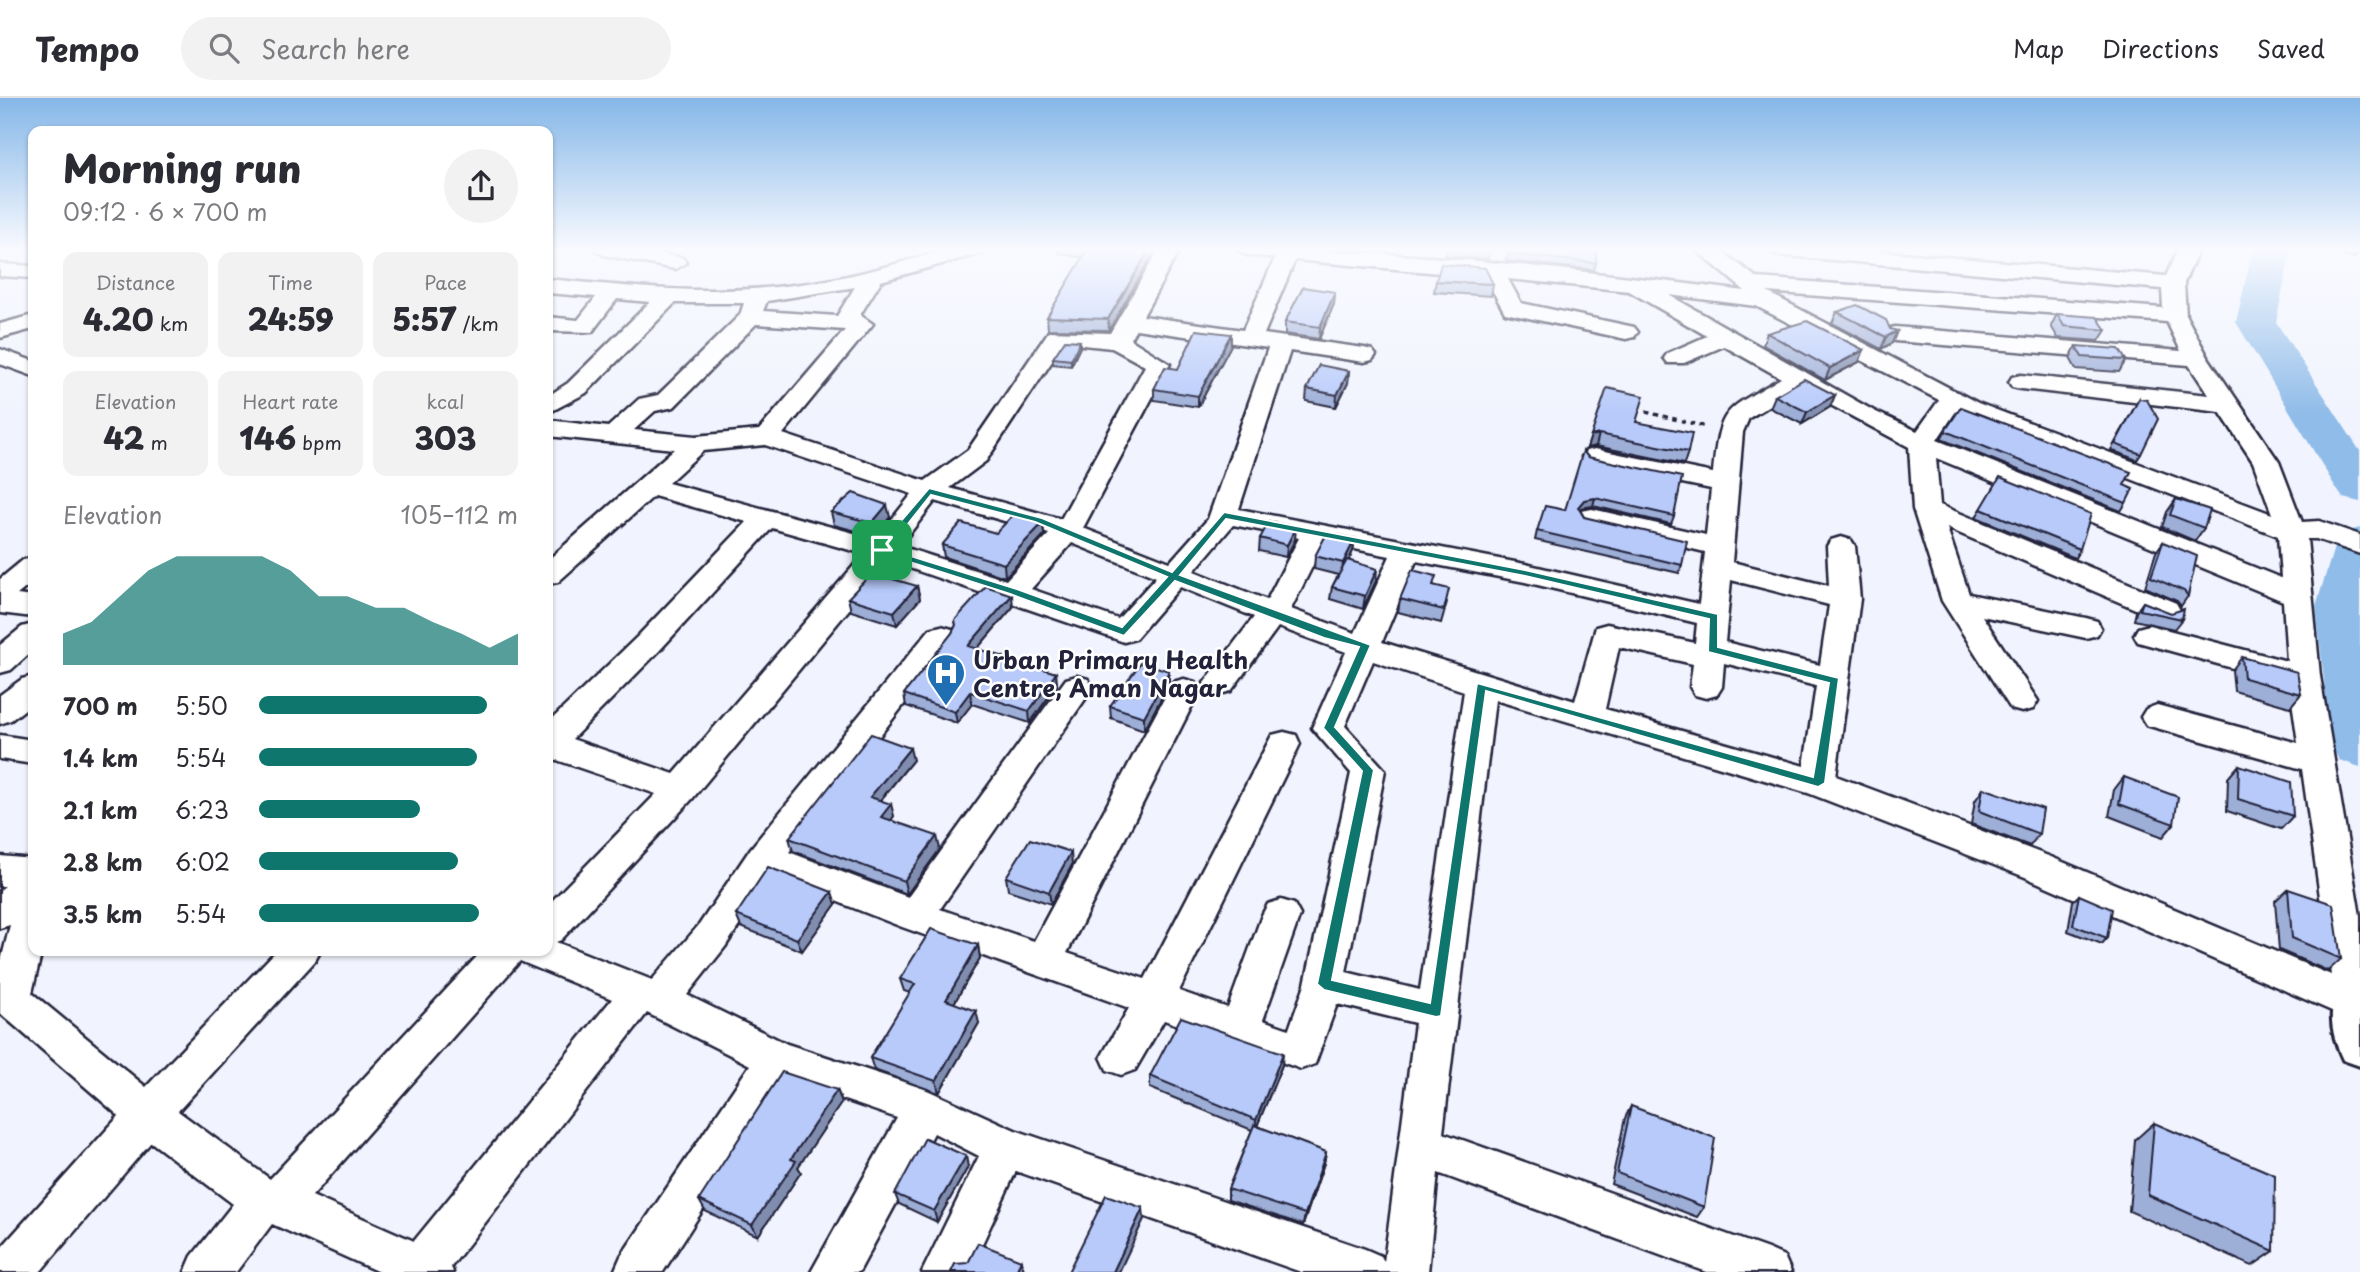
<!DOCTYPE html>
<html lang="en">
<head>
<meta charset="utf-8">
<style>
	:root { --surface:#fff; --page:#f2f2f3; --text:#2b2b33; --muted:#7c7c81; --line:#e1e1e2; --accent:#0f766e }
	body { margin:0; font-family:"Playpen Sans",sans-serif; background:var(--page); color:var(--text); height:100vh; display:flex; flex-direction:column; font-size:26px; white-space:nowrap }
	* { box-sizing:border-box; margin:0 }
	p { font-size:23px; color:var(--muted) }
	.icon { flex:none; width:38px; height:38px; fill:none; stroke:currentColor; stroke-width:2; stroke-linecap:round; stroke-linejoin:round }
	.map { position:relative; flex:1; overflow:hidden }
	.sheet { position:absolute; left:28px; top:28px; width:525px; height:830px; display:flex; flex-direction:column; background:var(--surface); border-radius:14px; box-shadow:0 2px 5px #0004 }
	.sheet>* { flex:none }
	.pin { position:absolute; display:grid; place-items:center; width:60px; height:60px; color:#fff; margin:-30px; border-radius:14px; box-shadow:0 4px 10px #0006 }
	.round { display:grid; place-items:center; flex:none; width:74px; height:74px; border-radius:37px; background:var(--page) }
	.head { display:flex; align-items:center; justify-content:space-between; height:119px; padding:0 35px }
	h1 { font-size:38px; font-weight:800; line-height:52px }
	.metrics { display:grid; grid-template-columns:repeat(3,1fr); gap:10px; height:119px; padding:7px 35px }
	.metrics div { display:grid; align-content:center; border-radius:14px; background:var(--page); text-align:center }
	.metrics b { font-size:30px; font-weight:800 }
	.metrics small { font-size:19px; font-weight:400 }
	.metrics p { font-size:19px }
	.chart { height:196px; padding:14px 35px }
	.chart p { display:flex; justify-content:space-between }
	.chart svg { width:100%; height:126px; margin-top:7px; fill:var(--accent); opacity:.7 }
	ul { padding:0 35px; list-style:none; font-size:23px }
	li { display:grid; grid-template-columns:112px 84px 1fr; align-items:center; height:52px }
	li i { height:18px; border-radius:9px; background:var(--accent) }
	header { display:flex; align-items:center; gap:42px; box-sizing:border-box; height:98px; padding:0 35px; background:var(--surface); border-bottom:2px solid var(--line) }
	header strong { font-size:33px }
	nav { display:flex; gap:38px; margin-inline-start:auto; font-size:24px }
	.search { width:490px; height:63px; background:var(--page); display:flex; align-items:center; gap:18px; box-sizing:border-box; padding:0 24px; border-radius:38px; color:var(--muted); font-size:26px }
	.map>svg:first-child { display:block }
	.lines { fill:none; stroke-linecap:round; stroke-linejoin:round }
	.river { fill:#90bce9; fill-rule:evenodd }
	.minor-casing { stroke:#22223b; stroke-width:5 }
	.tertiary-casing { stroke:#22223b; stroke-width:6 }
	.path { stroke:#22223b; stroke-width:3.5; stroke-dasharray:4.5 4.5; stroke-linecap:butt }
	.minor { fill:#fff; fill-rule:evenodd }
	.tertiary { fill:#fff; fill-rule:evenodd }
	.wall { fill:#9daed7; stroke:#22223b; stroke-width:2 }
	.shaded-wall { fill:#808daf; stroke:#22223b; stroke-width:2 }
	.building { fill:#b7cafa; stroke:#22223b; stroke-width:2 }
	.route { fill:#0f766e; stroke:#fff; stroke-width:2; fill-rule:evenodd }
	.labels { text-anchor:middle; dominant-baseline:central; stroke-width:5; stroke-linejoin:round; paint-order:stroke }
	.poi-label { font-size:24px; font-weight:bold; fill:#22223b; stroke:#fff; text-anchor:start }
</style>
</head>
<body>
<header>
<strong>Tempo</strong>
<div class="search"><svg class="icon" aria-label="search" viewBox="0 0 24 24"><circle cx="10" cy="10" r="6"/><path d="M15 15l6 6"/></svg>Search here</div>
<nav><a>Map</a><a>Directions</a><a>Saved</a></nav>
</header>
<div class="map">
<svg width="2360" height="1174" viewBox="0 0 2360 1174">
	<rect width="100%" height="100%" fill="#f1f4fe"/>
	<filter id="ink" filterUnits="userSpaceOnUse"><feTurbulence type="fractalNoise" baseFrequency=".0143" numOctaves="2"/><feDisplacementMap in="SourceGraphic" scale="14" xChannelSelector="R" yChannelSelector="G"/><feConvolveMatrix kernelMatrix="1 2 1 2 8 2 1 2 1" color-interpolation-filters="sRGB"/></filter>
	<g filter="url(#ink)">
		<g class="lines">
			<!-- river -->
			<g class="river">
				<path d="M2253,151H2291L2276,224L2360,353V404L2343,400L2336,390L2236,224Z"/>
				<path d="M2360,430V669L2339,662L2331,647L2316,508L2335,446L2342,435Z"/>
			</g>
			<defs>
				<g id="minor">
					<path d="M594,151H639L683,160L686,165L675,171L604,157Z"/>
					<path d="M948,151H984L981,155L881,183L860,217L873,226L783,336L925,383L968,352L1049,233L1110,235L1159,151H1180L1143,218L1243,232L1275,160L1247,157L1237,151C1406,151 1577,172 1745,193L1695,151H1719L1757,180L2163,210L2162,191L1777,157L1767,151H1856L2166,178L2178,151H2199L2184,185L2186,218L2209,261L2279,364L2302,424L2319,423L2360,437V456L2316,441H2307L2320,578L2360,818V920L2355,922L2341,917L2025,779L1808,695L1495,602L1443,1035L1768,1151L1784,1158L1791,1174H1706L1438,1075L1428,1174H1301L1016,1073L969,1174H922L979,1058L934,1035L859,1174H811L897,1020L786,982L663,1174H614L621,1158L750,967L647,915L451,1169L453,1174H379L272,1126L236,1174H185L192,1158L233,1106L151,1044L40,1174H0V1151L119,1018L0,915V867L10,827L0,830V792L5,788H0V758L33,761V852H42L32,895L146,989L277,852H321L315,863L178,1013L270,1081L483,852H548V807L656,696L548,659V625L637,539L747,424L654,398L558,484L548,486V462L674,351L548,338V322L608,329L639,301L658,297L740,217L744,205H675L586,295L548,315V298L568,285L650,204L617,201L592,234L548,233V219L578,222L596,199L548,195V181C630,189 711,198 793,187C847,181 896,166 948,151ZM1295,162L1485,179L1505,215L1626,241L1634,239L1638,234L1634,229L1521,205L1508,181L1629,193L1707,238L1668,255L1664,260L1668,265H1684L1724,248L1781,280C1724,314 1720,307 1713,375L1595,351L1586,353L1582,359L1586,365L1711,391L1706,437L1592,411L1582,413L1578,419L1582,425L1705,454L1699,506L1525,466L1239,411L1290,253L1364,264L1372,262L1376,257L1372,252L1364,250L1264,236ZM855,189L837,218L763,213L767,203ZM1767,194L2167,224L2181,253L1895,229L1887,231L1883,236L1887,241L1895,243L2189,267L2209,297L2021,277L2012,279L2009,284L2012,289L2021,291L2220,314L2253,364L2272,416L1978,305ZM1669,197L1756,208L1939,302L1917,333L1874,313ZM756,226L845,232L759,332L696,338L634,332L655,313L674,309ZM1136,231L1268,250L1208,421L1170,464L1083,430L1170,266L1130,241ZM1064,245L1112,250L1145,268L1061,421L950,390L986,363ZM1799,290L1909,349L1913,411L1942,503L2011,611L2022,614L2033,611L2038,603L1982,518L2086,540L2097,537L2101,530L2097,523L2086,520L1969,496L1947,430L2154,519L2165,522L2176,519L2180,512L2176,505L1940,407L1936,360L2283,503L2287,563L2149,527L2138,530L2134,537L2138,544L2283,584L2289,582L2298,645L2157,607L2146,611L2141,619L2146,627L2302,671L2331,877L2051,759L1836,678L1860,501L1855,448L1851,442L1841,439L1831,442L1827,448L1829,488L1732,464L1743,334L1749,320ZM1956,313L2278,438L2281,480L1937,342ZM765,347L912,396L876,441L668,385L703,353ZM935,403L1049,436L1006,482L900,448ZM1233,427L1299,440L1267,502L1194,473ZM772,430L864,456L674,676L572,641L659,553ZM1072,445L1156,479L1118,521L1031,491ZM1324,445L1390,458L1355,535L1291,511ZM889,463L1124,544L1135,541L1180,489L1254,519L1204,585L1209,593L1220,596L1231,593L1278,529L1346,554L1312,630L1351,675L1305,886L1289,931L1263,922L1300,817L1294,806L1281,802L1268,806L1262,817L1228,910L1179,893L1300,646L1296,637L1284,634L1272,637L1145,881L1067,855L1200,592L1195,584L1184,581L1173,584L1034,843L940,811L1088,597L1093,589L1088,581L1077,578L1066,581L908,799L789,754L952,545L956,538L952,531L941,528L930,531L751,750L699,827L652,882L556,844L561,842L693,700ZM1416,463L1525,484L1697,525L1695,545L1607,526L1596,529L1575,603L1382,544ZM1731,482L1829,507L1820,567L1725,544ZM1619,549L1693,566L1690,589L1695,597L1706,600L1717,597L1722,589L1724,565L1816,588L1804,668L1605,611ZM1373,563L1464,593L1420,892L1346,874L1385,672L1345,628ZM772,778L902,829L1129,910L1101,959L1107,972L1121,977L1135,972L1164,922L1301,971L1315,966L1337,906L1415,925L1384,1164L1381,1158L1365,1151L1015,1032L925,991L787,946L687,897L725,849ZM520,863L612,901L414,1143L312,1098Z"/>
					<path d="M0,166L33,168V180L0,178Z"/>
					<path d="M33,217V231L0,240V226Z"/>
					<path d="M0,251L33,263V278L0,266Z"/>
					<path d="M33,460V484L17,497L33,499V519L0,515V481L23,462Z"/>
					<path d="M33,526V552L11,572L0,575V547L22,529Z"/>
					<path d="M33,578V605L11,622L0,626V597L22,581Z"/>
					<path d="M0,637L33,642V666L0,661Z"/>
				</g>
				<path id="tertiary" d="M2355,884L2360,886V968L2343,962C2332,939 2327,913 2338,890Z"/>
			</defs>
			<!-- minor casing -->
			<use href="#minor" class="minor-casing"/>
			<!-- tertiary casing -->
			<use href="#tertiary" class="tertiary-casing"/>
			<!-- path -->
			<path class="path" d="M1646,314L1707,329"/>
			<!-- minor -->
			<use href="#minor" class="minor"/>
			<!-- tertiary -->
			<use href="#tertiary" class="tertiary"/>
		</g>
		<!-- wall -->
		<g class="wall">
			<path d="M1057,151H1156L1109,232L1048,231L1047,219L1083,160L1058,155Z"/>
			<path d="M1447,151H1490L1488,161L1446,158Z"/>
			<path d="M1508,151L1596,165L1594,172L1506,163Z"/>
			<path d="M2309,151H2360V152L2355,160Z"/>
			<path d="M1436,183L1493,186L1491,198L1434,194Z"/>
			<path d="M1335,194L1334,206L1319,241L1285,236V224Z"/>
			<path d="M1837,214L1897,233L1892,245L1881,251L1832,225Z"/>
			<path d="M2057,216L2106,232L2099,243L2058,240L2051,228Z"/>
			<path d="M1767,235L1859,264L1825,282L1763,247Z"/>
			<path d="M1231,236V247L1198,309L1154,302V291L1178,271Z"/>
			<path d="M2076,248L2126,262L2119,274L2076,271L2070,260Z"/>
			<path d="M1080,249L1071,268L1053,266V260Z"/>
			<path d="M1349,273L1348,285L1336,309L1306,303L1307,291Z"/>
			<path d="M1835,297L1830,309L1802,326L1770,310L1775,298Z"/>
			<path d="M2139,301L2141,356L2137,362L2111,352Z"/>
			<path d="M1636,324L1688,354L1684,366L1596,348L1587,350L1591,338Z"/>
			<path d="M1945,333L2124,387L2126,405L2121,413L1941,341Z"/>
			<path d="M1588,359L1674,418L1671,426L1593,408L1581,410L1580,412L1584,419L1682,467L1679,475L1535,442L1537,433L1565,412Z"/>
			<path d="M2176,401L2204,430L2195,443L2162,429L2167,414Z"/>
			<path d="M1981,411L2080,451L2075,460L1976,419Z"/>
			<path d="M831,414L890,419L875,438L834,427Z"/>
			<path d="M1043,425L1044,437L1005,479L944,459L942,447Z"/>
			<path d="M1260,440L1295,442L1286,459L1259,453Z"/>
			<path d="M1355,441L1353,453L1349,463L1376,483L1363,511L1330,501L1332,489L1338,477L1314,471L1315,458Z"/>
			<path d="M2163,444L2188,498L2181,508L2177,503L2145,489L2156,454Z"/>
			<path d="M1434,487L1447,504L1441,525L1398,514L1400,501Z"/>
			<path d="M917,488L920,501L897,527L851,513L848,500Z"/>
			<path d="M2143,504L2182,521L2174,531L2134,522L2136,514Z"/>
			<path d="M1013,509L977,551L1056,575L1057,587L1030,625L972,606L957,625L906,608L904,596L952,535L956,528L955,522Z"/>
			<path d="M2242,559L2301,596L2290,609L2234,593L2232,572Z"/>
			<path d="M1169,573V586L1144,632L1111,620L1110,608Z"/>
			<path d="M913,662L881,702L894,718L891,722L940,751L907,796L793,753L789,740Z"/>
			<path d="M2239,667L2293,718L2281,731L2227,713L2228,680Z"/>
			<path d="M2124,679L2174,726L2163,739L2109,718L2114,692Z"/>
			<path d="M1983,691L2039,736L2030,748L1971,726L1975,703Z"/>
			<path d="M1072,767L1051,806L1008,792L1006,779Z"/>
			<path d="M2288,791L2341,861L2328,873L2279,852L2275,803Z"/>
			<path d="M2079,797L2107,840L2102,846L2068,833L2073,803Z"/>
			<path d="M836,806L802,853L741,829L736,817Z"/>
			<path d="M978,847L980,860L954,905L979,925L939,995L874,972L870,960L910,895L904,893L900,881Z"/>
			<path d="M1282,967L1257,1028L1326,1054L1324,1065L1303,1127L1228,1102V1091L1252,1032L1150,990V978Z"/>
			<path d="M837,992L842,1004L798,1069L801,1074L758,1138L705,1113L699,1102Z"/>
			<path d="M1631,1008L1704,1109L1697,1119L1611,1086L1625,1020Z"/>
			<path d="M2154,1025L2274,1153L2252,1168L2129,1113L2135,1042Z"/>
			<path d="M968,1069L937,1124L899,1106L895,1096Z"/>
		</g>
		<!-- shaded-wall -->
		<g class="shaded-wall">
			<path d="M1150,151H1156L1109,232L1108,221Z"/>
			<path d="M1335,194L1334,206L1319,241L1320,229Z"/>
			<path d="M1897,233L1892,245L1881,251L1886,239Z"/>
			<path d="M1231,236V247L1198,309V298Z"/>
			<path d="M1080,243V249L1071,268V262Z"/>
			<path d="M1864,252L1859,264L1825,282L1830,270Z"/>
			<path d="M1349,273L1348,285L1336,309L1337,297Z"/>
			<path d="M1835,297L1830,309L1802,326L1807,314Z"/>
			<path d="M1599,336L1596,348L1587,350L1591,338Z"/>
			<path d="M1595,400L1593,408L1581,410L1576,418L1578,409L1584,402Z"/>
			<path d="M887,407L890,419L875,438L872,425Z"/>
			<path d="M1043,425L1044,437L1005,479L1004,466Z"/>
			<path d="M1296,429L1295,442L1286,459L1287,447Z"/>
			<path d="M1355,441L1353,453L1342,478L1343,465Z"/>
			<path d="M1377,471L1376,483L1363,511L1365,498Z"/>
			<path d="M917,488L920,501L897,527L894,514Z"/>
			<path d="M1012,497L1013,509L970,559L968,548Z"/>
			<path d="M1169,573V586L1144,632V619Z"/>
			<path d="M1056,575L1057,587L1030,625L1029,613Z"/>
			<path d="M970,594L972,606L957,625L955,614Z"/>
			<path d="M910,650L913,662L873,711L870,699Z"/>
			<path d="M891,706L894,718L884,732L881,719Z"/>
			<path d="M937,738L940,751L907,796L904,783Z"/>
			<path d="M1071,754L1072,767L1051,806L1049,794Z"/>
			<path d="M832,794L836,806L802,853L797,841Z"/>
			<path d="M978,847L980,860L949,914L946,902Z"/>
			<path d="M976,913L979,925L939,995L936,983Z"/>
			<path d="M1283,955L1282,967L1255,1033L1256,1022Z"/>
			<path d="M837,992L842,1004L798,1069L801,1074L758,1138L752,1127L791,1061Z"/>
			<path d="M1326,1054L1324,1065L1303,1127L1305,1116Z"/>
			<path d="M966,1058L968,1069L937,1124L934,1113Z"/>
			<path d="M1143,1110L1144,1121L1119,1174H1113Z"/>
			<path d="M1021,1162L1024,1172L1023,1174H1016Z"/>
		</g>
		<!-- building -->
		<g class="building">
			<path d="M1088,151H1150L1108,221L1047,219Z"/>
			<path d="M1508,151H1596V165L1507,156Z"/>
			<path d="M1441,166L1485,170L1493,186L1436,183Z"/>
			<path d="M1303,189L1335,194L1320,229L1285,224Z"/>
			<path d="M1857,207L1886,222L1890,231L1897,233L1886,239L1837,214Z"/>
			<path d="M2057,216L2097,219L2106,232L2064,228Z"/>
			<path d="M1807,223L1864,252L1830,270L1767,235Z"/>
			<path d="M1196,232L1231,236L1198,298L1154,291L1165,269L1178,271Z"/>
			<path d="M1065,242L1080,243L1071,262L1053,260Z"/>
			<path d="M2076,248L2119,251L2126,262L2082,259Z"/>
			<path d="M1319,267L1349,273L1337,297L1307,291Z"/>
			<path d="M1804,281L1835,297L1807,314L1775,298Z"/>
			<path d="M1607,290L1644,298L1636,324L1692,335L1688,354L1599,336L1591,338Z"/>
			<path d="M2139,301L2147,302L2158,321L2141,356L2115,346Z"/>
			<path d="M1961,309L2131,374L2124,387L2133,391L2126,405L1945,333Z"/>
			<path d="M1583,353L1588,359L1682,379L1674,418L1595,400L1584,402L1578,409L1584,419L1687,443L1682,467L1537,433L1545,408L1565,412Z"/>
			<path d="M2000,379L2091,416L2080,451L1981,411Z"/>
			<path d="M853,395L887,407L872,425L831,414Z"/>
			<path d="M2176,401L2210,412L2204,430L2170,417Z"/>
			<path d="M1014,416L1043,425L1004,466L942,447L961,425L996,435Z"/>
			<path d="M1269,424L1296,429L1287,447L1260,440Z"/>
			<path d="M1327,435L1355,441L1343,465L1315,458Z"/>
			<path d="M2163,444L2197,458L2188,498L2184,493L2151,479Z"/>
			<path d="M1347,462L1377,471L1365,498L1332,489Z"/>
			<path d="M1412,472L1436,478L1433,487L1449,491L1444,512L1400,501Z"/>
			<path d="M872,475L917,488L894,514L848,500Z"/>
			<path d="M986,488L1012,497L968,548L1056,575L1029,613L970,594L955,614L904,596L952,535L956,527L955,522Z"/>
			<path d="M2143,504L2171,515L2184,511L2182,521L2140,512Z"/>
			<path d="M2242,559L2297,574L2301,596L2244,580Z"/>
			<path d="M1141,564L1169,573L1144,619L1110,608Z"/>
			<path d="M871,636L910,650L870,699L891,706L881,719L937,738L904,783L789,740Z"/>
			<path d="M2239,667L2291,684L2293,718L2238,701Z"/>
			<path d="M2124,679L2178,699L2174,726L2119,706Z"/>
			<path d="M1983,690L2043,711L2039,736L1979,713Z"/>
			<path d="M1030,741L1071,754L1049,794L1006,779Z"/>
			<path d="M768,769L832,794L797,841L736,817Z"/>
			<path d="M2288,791L2333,806L2341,861L2292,840Z"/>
			<path d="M2079,797L2112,811L2107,840L2073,827Z"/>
			<path d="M931,831L978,847L946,902L976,913L936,983L870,960L915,886L900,881Z"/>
			<path d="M1181,919L1283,955L1256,1022L1150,978Z"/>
			<path d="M782,974L837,992L791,1061L796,1063L752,1127L699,1102Z"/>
			<path d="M1631,1008L1715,1040L1704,1109L1617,1075Z"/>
			<path d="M2154,1025L2275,1077L2274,1153L2148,1097Z"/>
			<path d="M1254,1027L1326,1054L1305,1116L1228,1091Z"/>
			<path d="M925,1040L966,1058L934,1113L895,1096Z"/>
			<path d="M1106,1097L1143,1110L1113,1174H1068Z"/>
			<path d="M978,1145L1021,1162L1016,1174H951L955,1166L968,1165Z"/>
		</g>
	</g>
	<!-- sky -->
	<linearGradient id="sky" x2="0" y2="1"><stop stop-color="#85b7e8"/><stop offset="0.48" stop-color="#f9faff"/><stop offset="1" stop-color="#f9faff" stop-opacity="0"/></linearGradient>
	<rect width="2360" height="316" fill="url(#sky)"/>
	<!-- route -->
	<path class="route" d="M929,390L1042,420L1172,474L1224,414L1525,472L1718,516V549L1839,580L1825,685L1818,689L1486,593L1441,918L1436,919L1324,892L1317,886L1362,673L1323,630L1359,549L1324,540L1175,483L1124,538L1010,496L878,454V450ZM931,397L1035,424L1167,479L1122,529L1017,491L888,451ZM1226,421L1525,478L1709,521L1708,554L1829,585L1813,679L1477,585L1430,905L1332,882L1374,672L1335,629L1371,547L1180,477Z"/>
	<!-- icons -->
	<defs>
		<symbol id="hospital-pin" viewBox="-11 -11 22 30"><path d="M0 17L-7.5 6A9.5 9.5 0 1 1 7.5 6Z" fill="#1f6fb2" stroke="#fff"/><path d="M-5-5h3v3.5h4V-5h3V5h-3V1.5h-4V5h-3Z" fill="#fff"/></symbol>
	</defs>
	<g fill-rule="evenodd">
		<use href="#hospital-pin" x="924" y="553" width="44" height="60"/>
	</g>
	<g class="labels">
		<!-- poi labels -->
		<g class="poi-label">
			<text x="973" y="561">Urban Primary Health<tspan x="973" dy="28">Centre, Aman Nagar</tspan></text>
		</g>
	</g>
</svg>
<div class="pin" style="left:882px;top:452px;background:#1e9e55"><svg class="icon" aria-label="arrive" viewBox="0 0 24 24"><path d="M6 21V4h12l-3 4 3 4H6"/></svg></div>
<section class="sheet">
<div class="head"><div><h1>Morning run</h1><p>09:12 · 6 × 700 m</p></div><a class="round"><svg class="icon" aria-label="share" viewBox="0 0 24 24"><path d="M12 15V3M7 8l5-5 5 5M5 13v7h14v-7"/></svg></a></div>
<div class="metrics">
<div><p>Distance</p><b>4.20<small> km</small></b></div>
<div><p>Time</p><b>24:59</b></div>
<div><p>Pace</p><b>5:57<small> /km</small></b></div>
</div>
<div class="metrics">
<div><p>Elevation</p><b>42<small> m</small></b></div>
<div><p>Heart rate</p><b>146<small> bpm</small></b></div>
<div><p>kcal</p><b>303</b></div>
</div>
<div class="chart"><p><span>Elevation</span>105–112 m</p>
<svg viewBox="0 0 160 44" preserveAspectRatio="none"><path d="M0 44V33L10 29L20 20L30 11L40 6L50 6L60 6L70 6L80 11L90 20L100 20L110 24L120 24L130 29L140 33L150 38L160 33V44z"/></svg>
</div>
<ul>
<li><b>700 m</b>5:50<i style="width:88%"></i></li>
<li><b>1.4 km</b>5:54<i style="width:84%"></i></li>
<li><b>2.1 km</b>6:23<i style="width:62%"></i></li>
<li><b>2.8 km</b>6:02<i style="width:77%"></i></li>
<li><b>3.5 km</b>5:54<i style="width:85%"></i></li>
</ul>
</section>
</div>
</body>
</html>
